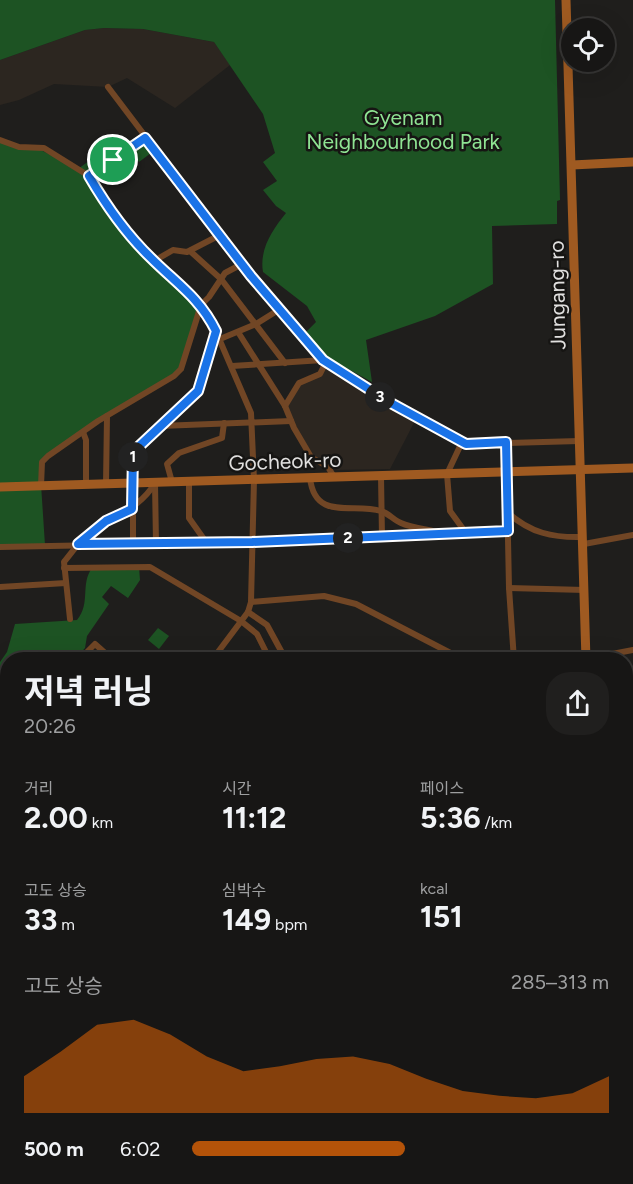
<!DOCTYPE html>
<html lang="ko">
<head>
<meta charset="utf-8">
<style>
	:root { --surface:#171615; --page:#201f1e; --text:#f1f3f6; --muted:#9e9fa0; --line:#363534; --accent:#b45309 }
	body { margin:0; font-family:Figtree,"Noto Sans KR",sans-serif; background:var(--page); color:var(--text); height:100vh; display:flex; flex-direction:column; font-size:22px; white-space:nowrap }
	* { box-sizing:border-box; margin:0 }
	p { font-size:20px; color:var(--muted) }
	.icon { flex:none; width:33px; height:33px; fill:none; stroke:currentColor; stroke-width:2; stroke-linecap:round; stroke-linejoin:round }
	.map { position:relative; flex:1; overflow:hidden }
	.panel { position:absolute; left:0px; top:652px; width:633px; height:532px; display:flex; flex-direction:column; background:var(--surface); border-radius:24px 24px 0 0; box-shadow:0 6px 24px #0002,0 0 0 2px var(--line) }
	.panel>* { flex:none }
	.controls { position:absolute; left:561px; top:18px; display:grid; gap:12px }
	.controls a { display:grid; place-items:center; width:54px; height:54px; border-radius:50%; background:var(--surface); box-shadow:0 6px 24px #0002,0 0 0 2px var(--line); font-size:30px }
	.pin { position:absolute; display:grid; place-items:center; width:51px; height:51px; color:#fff; margin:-26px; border:3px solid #fff; border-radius:50%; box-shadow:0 2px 6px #0007 }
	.km { position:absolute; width:30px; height:30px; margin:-15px; border-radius:50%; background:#222; color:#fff; font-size:16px; line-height:30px; text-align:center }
	.round { display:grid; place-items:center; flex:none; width:63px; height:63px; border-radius:24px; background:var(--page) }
	.headline { display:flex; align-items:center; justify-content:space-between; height:102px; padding:0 24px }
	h1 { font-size:33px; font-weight:700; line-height:45px }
	.metrics { display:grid; grid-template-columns:repeat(3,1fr); gap:9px; height:102px; padding:6px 24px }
	.metrics div { display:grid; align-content:center }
	.metrics b { font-size:30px; font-weight:700 }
	.metrics small { font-size:16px; font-weight:400 }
	.metrics p { font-size:16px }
	.chart { height:168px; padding:12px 24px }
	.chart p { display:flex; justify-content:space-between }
	.chart svg { width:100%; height:108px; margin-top:6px; fill:var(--accent); opacity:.7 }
	ul { padding:0 24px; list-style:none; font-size:20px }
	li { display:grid; grid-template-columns:96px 72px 1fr; align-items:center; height:45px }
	li i { height:15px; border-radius:8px; background:var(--accent) }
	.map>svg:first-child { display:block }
	.built { fill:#2c2620 }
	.green { fill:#1d5323 }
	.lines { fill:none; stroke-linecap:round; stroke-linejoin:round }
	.street { stroke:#714625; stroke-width:6 }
	.secondary { stroke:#9f5a21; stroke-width:9 }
	.primary { stroke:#c36a17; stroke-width:10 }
	.route-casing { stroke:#fff; stroke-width:12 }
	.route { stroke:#1a73e8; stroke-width:8 }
	.labels { text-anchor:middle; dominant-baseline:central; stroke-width:5; stroke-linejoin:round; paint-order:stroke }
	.park-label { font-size:21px; fill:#8fe493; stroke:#161513 }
	.street-label { font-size:21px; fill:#e1e0df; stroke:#161513 }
</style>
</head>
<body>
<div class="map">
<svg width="633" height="1184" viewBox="0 0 633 1184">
	<rect width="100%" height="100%" fill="#1f1e1c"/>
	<!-- built -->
	<g class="built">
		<path d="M104,28L143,29L214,42L230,65L175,108L127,78L108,87L54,84L19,100L0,105V60L85,30Z"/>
		<path d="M326,362L417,417L390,469L330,470L311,457L285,407L299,383L320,374Z"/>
	</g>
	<!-- green -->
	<g class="green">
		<path d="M0,0H555L560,200L557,201V224L492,226L493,284L435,316L366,340L372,382L324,356L304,334L316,322L307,306L263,272C259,249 273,229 286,213L276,206L263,190L277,181L263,162L275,153L263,114L214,42L143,29L104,28L85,30L0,60Z"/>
		<path d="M145,138L155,150L139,162L129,149Z"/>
		<path d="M0,140L19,147L33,146L78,169L105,149L113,160L89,177L109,211L201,305L181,369L48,456L40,469L45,545L0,547Z"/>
		<path d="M139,567L140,580L128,598L111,586L102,597L109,604L87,636L85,648L74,660H8L7,718L0,715V662L7,652L15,624L77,620C91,603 80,584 92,568Z"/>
		<path d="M158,628L169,636L159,649L148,640Z"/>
	</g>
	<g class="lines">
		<!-- street -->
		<g class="street">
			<path d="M108,87L251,276L323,360L389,402L466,444L579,441"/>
			<path d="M0,140L19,147L44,148L89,176L116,221L151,258L191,293L214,327L251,413L254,480L251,602L248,612L212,660"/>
			<path d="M89,176L145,138"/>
			<path d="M190,251L221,279L285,363"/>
			<path d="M154,261L173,250L187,252L220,235"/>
			<path d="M238,332L285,406L294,428L311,457L328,467L334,477"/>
			<path d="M220,339L256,324L280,309"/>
			<path d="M232,366L323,360"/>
			<path d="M285,406L299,383L320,374L326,362"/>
			<path d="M160,426L291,421"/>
			<path d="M83,432L86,440V485"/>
			<path d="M462,442L447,474L450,511L466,533"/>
			<path d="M506,442L509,588L514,660"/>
			<path d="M381,476L382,537"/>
			<path d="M310,478C315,522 354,502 381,511C388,513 394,520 401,523C412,528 426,529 437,532"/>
			<path d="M172,482L167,464L179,453L222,438L224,423"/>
			<path d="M189,482V518L206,542"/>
			<path d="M155,483L156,543"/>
			<path d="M106,484L107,416"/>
			<path d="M41,486L42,462L48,456L98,421L174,376L181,369L201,305L209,297L225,273L242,264"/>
			<path d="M507,512C530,533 553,538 583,537"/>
			<path d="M133,543V452L198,391L216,331"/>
			<path d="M584,544L633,535"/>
			<path d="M0,547L252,542L508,531"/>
			<path d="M64,568L150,567L241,621L257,634L270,660"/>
			<path d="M0,587L66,583"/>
			<path d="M509,588L585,590"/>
			<path d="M251,602L324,596L356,604L464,660"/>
			<path d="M248,612L267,625L286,660"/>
			<path d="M70,619L64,562C73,551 81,539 92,530C116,512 138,511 155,483"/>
			<path d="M586,659L633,650"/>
			<path d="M79,660L95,644L113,660"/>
			<path d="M0,737L8,729"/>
			<path d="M0,738L8,745"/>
			<path d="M626,765L633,763"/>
			<path d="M0,768L8,760"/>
			<path d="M626,801H633"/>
			<path d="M0,803L8,795"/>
			<path d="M0,834L8,827"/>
			<path d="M0,843L8,849"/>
			<path d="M0,907L8,892"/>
			<path d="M626,909H633"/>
			<path d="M0,930H8"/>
			<path d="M0,968L8,988"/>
			<path d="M626,1007H633"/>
			<path d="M626,1074L633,1065"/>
			<path d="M626,1074L633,1079"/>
			<path d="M12,1178L24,1184"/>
			<path d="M45,1178V1184"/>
			<path d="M216,1178L217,1184"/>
			<path d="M336,1178L339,1184"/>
			<path d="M406,1178L408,1184"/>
			<path d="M519,1178V1184"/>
		</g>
		<!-- secondary -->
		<g class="secondary">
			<path d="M566,0L586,660"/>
			<path d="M572,165L633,162"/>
			<path d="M0,487L633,468"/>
			<path d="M0,1158L8,1145"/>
			<path d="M2,1171L7,1175L2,1184"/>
			<path d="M0,1174L8,1158"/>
			<path d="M590,1184V1178"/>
		</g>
		<!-- primary -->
		<g class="primary">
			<path d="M0,1090L8,1093"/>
			<path d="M0,1104L8,1106"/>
			<path d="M133,1178L141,1184"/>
			<path d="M153,1178L162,1184"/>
		</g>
	</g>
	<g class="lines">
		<defs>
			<path id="route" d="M145,138L251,276L323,360L389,402L466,444L506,442L508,531L252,542L78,544L106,521L132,509L133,452L198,391L216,331C199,297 177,284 151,258C125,233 107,207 89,176Z"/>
		</defs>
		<!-- route casing -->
		<use href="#route" class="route-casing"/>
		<!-- route -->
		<use href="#route" class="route"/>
	</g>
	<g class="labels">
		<!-- park labels -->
		<g class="park-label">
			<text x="403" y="117">Gyenam<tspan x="403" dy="24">Neighbourhood Park</tspan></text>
		</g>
		<!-- street labels -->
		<g class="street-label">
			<text transform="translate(557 295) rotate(-91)">Jungang-ro</text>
			<text transform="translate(285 461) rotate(-2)">Gocheok-ro</text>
		</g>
	</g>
</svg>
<div class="controls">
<a><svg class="icon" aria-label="locate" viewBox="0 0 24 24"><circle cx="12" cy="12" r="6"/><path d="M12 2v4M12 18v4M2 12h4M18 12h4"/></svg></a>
</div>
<div class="pin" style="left:113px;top:160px;background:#1e9e55"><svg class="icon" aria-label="arrive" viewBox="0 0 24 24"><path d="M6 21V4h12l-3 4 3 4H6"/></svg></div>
<b class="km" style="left:133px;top:457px">1</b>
<b class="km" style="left:348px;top:538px">2</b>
<b class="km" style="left:380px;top:397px">3</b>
<section class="panel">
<div class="headline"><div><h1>저녁 러닝</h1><p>20:26</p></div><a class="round"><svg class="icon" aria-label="share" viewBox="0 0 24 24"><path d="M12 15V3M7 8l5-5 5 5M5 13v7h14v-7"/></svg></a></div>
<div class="metrics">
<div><p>거리</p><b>2.00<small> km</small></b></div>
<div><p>시간</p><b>11:12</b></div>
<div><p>페이스</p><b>5:36<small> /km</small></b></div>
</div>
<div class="metrics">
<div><p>고도 상승</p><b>33<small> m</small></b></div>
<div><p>심박수</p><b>149<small> bpm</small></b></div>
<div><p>kcal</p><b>151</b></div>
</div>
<div class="chart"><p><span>고도 상승</span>285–313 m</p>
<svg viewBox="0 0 160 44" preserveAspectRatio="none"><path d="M0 44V29L10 19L20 8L30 6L40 12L50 21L60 27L70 25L80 22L90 21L100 24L110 30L120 35L130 37L140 38L150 36L160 29V44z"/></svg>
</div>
<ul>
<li><b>500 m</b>6:02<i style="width:51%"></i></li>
</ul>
</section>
</div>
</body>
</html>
